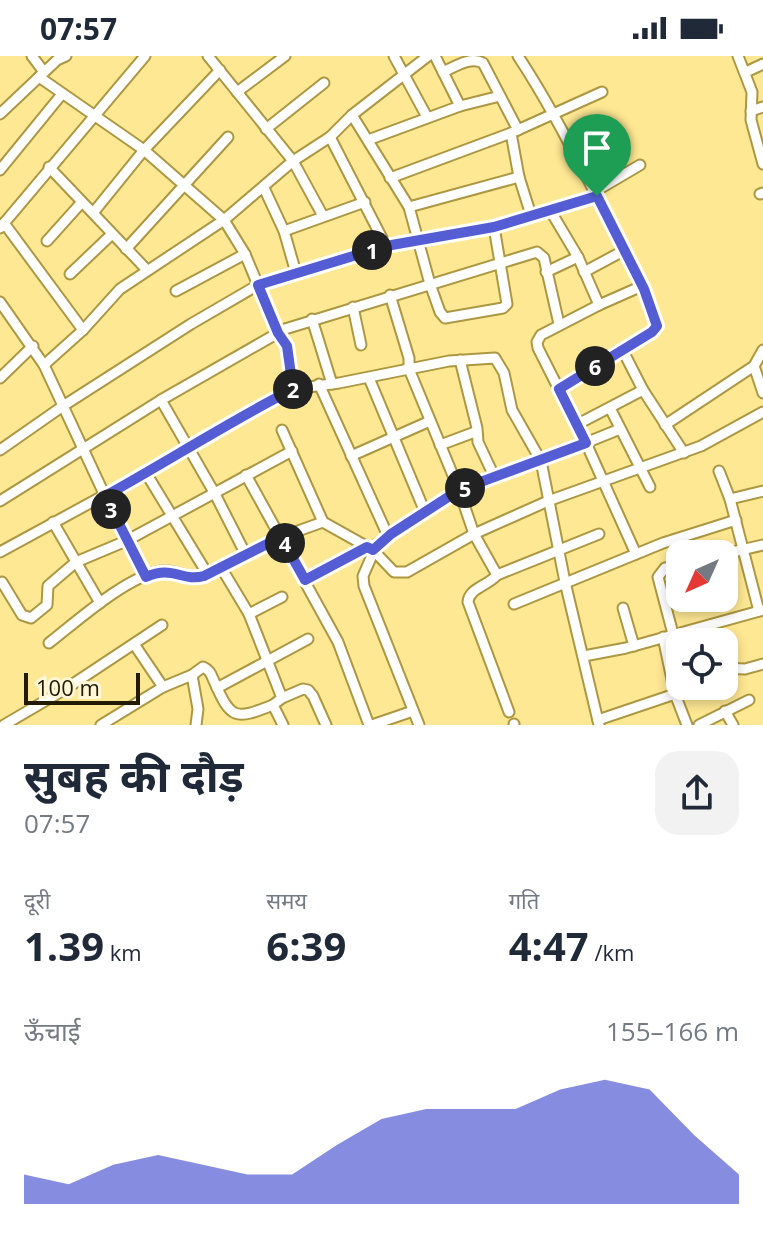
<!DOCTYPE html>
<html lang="hi">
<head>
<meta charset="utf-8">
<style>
	:root { --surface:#fff; --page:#f2f2f3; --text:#1f2937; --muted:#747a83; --accent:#545dd4 }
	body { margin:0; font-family:"Open Sans","Noto Sans Devanagari",sans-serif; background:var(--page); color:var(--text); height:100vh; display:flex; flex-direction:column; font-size:30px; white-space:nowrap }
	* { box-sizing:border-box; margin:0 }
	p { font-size:26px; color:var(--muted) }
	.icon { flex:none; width:44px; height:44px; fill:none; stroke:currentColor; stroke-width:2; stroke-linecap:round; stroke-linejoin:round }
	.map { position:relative; height:669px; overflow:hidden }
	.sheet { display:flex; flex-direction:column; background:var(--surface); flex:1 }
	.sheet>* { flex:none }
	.needle { width:52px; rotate:225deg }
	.tools { position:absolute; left:666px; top:484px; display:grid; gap:16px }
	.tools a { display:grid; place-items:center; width:72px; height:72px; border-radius:16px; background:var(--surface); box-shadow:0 4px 12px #0003; font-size:40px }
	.scale { position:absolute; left:24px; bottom:20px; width:116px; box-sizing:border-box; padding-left:8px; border:4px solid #221b02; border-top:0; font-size:22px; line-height:28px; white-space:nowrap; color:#221b02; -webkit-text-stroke:6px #fef6d6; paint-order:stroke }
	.pin { position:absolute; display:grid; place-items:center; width:68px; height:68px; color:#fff; margin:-82px -34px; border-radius:50% 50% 50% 0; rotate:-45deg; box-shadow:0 0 8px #0007 }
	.pin .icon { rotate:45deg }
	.km { position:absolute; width:40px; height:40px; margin:-20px; border-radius:50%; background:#222; color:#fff; font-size:22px; line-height:40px; text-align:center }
	.round { display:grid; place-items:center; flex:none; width:84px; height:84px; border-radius:24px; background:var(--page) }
	.headline { display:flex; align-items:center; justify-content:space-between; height:136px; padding:0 24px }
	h1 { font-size:44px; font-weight:700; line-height:60px }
	.figures { display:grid; grid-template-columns:repeat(3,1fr); gap:12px; height:136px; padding:8px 24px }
	.figures div { display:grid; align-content:center }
	.figures b { font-size:40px; font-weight:700 }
	.figures small { font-size:22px; font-weight:400 }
	.figures p { font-size:22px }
	.chart { height:224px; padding:16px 24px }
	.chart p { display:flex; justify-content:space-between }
	.chart svg { width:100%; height:144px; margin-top:8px; fill:var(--accent); opacity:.7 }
	.status { display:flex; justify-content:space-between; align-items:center; height:56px; padding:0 40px; background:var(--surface); direction:ltr }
	.status svg { height:22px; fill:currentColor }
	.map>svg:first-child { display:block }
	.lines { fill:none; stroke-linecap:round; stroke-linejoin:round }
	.minor-casing { stroke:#ac9742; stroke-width:13 }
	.minor { stroke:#fff; stroke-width:9 }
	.route-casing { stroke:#fff; stroke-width:16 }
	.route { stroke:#545dd4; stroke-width:10 }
</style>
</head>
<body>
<div class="status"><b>07:57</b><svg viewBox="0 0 49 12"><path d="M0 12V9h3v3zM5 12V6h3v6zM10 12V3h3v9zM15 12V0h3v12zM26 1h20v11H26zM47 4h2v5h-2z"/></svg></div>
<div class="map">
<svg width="763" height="669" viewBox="0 0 763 669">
	<rect width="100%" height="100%" fill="#fee893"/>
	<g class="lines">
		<defs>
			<g id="minor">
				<path d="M32,0L44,16"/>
				<path d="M208,0L293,105L323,160"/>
				<path d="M394,0L427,61"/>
				<path d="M435,0L460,50"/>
				<path d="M518,0C547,44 570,89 594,135C617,179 640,223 657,270L652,276L559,333"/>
				<path d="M738,0L752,36L751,64L763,108"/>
				<path d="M443,16C456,10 471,0 483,7L518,74"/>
				<path d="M746,16L763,8"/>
				<path d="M39,21L144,94L224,164L245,198L278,277L287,290L293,333"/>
				<path d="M237,36L285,0"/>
				<path d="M751,55L763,51"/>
				<path d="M0,58L57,4L66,0"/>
				<path d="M352,59L409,151L430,228L440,256L445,262L503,252L507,248L494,171"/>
				<path d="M266,73L324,27"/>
				<path d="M511,77L519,121L531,159"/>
				<path d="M330,81L386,190"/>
				<path d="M368,84L460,50L500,40"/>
				<path d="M49,111L147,214"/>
				<path d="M0,114L62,38"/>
				<path d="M390,122L511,77L602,36"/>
				<path d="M264,132L284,175L296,217"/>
				<path d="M594,136L640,109"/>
				<path d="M760,138L763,137"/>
				<path d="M409,151L519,121"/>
				<path d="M550,154L578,201L599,249L541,279L537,286L538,292L586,387L636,498"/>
				<path d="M93,157L144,94L220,14"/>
				<path d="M4,167L83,274"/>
				<path d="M0,172L145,0"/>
				<path d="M284,175L365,146"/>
				<path d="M47,185L82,146"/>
				<path d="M126,193L228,81"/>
				<path d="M546,216L578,201"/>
				<path d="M584,216L625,194"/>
				<path d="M70,218L112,178"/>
				<path d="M176,235L245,198"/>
				<path d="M390,239L409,302V313L459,434L474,478L497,519L599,478"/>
				<path d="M0,246L44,309L126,485L146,521"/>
				<path d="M599,249L642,230"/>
				<path d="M353,251L361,289"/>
				<path d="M312,263L332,328"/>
				<path d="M622,293L643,334L684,397"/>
				<path d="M460,304L477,372L478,386L494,420"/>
				<path d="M44,309L83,274L120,233L224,164L293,105L330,81L352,59L428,0"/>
				<path d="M754,310L763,337"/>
				<path d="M0,322L33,290"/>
				<path d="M369,322L425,456"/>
				<path d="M319,328L388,480"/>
				<path d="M161,344L215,438L246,499"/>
				<path d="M610,352L650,431"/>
				<path d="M576,369L643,334"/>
				<path d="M665,369L754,310L763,294"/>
				<path d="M282,374L323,466"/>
				<path d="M440,389L475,376"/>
				<path d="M0,394L63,350L191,268L258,229L386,190L494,171L597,140"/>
				<path d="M351,400L430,365"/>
				<path d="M719,415L730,443L759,555"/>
				<path d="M146,417L208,519"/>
				<path d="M246,419L338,586L369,669"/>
				<path d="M730,443L763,435"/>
				<path d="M0,445L161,344L285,273L537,196L544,202L559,268"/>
				<path d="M53,466L100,547"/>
				<path d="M0,496L189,393L243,359L293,333L339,327L449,305L495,302L504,317L512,354L541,405L565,526L599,669"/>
				<path d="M724,498L763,489"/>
				<path d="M222,513L249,558L282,642L273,649L283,669"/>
				<path d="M497,519C488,530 469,532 468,546L509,656"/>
				<path d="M305,524L367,491"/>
				<path d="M2,526L22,559L31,562L47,549L48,530L76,506L126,485L292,395"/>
				<path d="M514,548L663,487L736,464"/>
				<path d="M623,552L634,590"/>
				<path d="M249,558L282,541"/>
				<path d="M673,578L658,521L665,512L680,508"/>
				<path d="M663,581L675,638L687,669"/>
				<path d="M49,587C76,566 127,520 161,515C177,513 189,524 204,520L281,481L323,466L373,494L394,516H407L474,478L548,445L701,390L763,356"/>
				<path d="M134,588L163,631"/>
				<path d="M584,600L626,592L763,554"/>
				<path d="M724,612L745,613L763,608"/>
				<path d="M192,619L198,653L196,669"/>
				<path d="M217,632L308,583"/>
				<path d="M282,642L303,633L308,634L313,640L326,669"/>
				<path d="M725,655L733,669"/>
				<path d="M598,664L675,638L690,630"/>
				<path d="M514,668V669"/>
				<path d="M4,669L67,632L162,569"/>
				<path d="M101,669L163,631L192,619L203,611C210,614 211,618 214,625C231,664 235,664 273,649"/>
				<path d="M372,669L413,655"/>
				<path d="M419,669L364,530L363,520L377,488L459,434L541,405L620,373"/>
				<path d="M699,669L749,644"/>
			</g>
		</defs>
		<!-- minor casing -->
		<use href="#minor" class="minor-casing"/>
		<!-- minor -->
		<use href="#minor" class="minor"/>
	</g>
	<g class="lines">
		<defs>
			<path id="route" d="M597,140L644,233L657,270L652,276L559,333L586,387L459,434L391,478L373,494L367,491L305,524L281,481L204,520C182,526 173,509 146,521L105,440C168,405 229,366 293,333L287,290L278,277L258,229L386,190L494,171Z"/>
		</defs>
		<!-- route casing -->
		<use href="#route" class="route-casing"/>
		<!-- route -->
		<use href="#route" class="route"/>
	</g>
</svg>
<div class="tools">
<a><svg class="needle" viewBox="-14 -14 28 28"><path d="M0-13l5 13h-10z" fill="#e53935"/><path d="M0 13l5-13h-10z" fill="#747a83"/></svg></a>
<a><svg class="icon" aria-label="locate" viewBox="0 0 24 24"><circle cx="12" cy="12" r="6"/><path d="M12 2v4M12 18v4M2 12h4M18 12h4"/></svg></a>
</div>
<div class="scale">100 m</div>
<div class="pin" style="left:597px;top:140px;background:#1e9e55"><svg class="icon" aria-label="arrive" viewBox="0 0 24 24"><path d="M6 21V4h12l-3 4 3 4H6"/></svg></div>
<b class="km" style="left:372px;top:194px">1</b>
<b class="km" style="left:293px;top:333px">2</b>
<b class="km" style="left:111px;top:453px">3</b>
<b class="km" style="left:285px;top:487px">4</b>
<b class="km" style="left:465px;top:432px">5</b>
<b class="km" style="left:595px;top:310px">6</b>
</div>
<section class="sheet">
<div class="headline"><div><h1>सुबह की दौड़</h1><p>07:57</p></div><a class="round"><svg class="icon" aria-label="share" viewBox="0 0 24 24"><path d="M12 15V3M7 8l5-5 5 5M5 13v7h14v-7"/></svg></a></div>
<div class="figures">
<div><p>दूरी</p><b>1.39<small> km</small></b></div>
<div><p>समय</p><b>6:39</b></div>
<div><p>गति</p><b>4:47<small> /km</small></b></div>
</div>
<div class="chart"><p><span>ऊँचाई</span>155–166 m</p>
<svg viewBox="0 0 160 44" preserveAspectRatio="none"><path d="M0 44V35L10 38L20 32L30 29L40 32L50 35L60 35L70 26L80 18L90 15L100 15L110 15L120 9L130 6L140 9L150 23L160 35V44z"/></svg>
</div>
</section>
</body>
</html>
